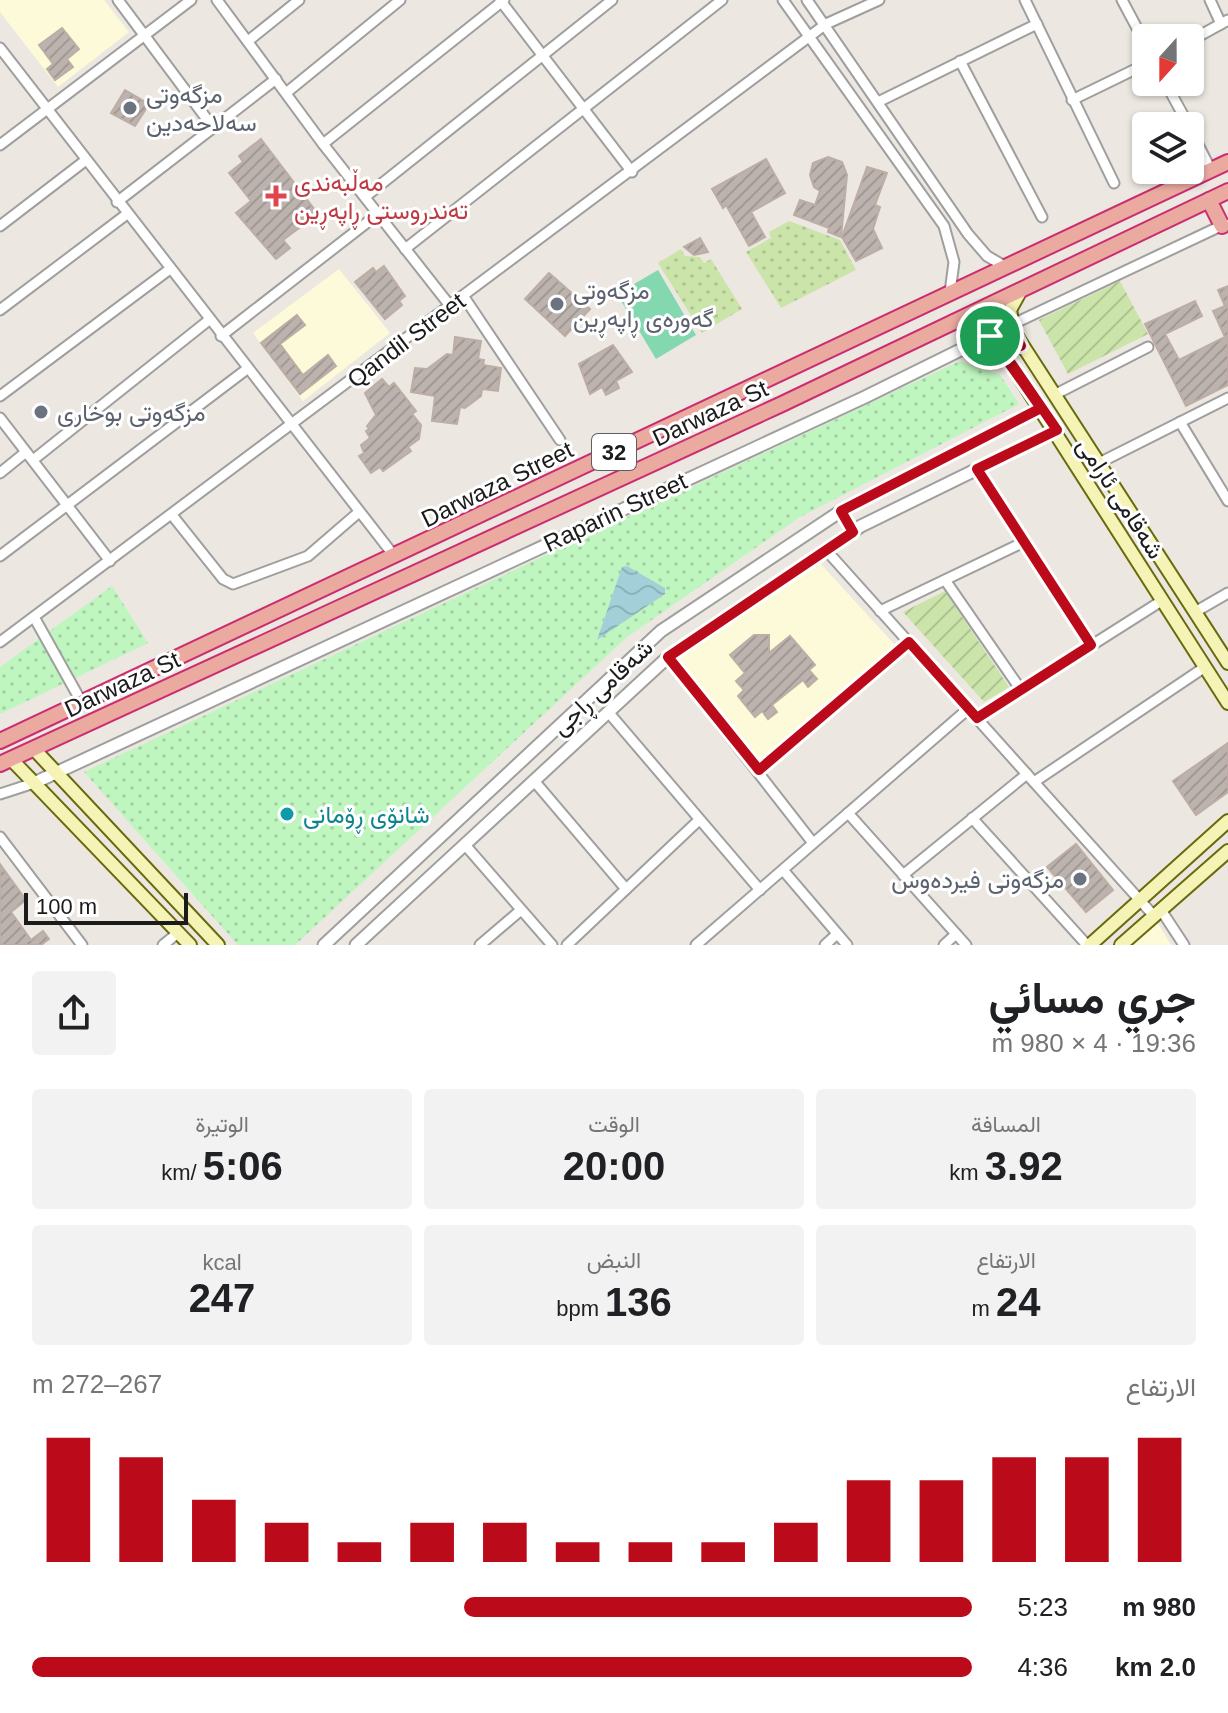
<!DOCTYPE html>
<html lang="ar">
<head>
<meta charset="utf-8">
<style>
	:root { --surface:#fff; --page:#f2f2f2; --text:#202124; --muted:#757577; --accent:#bb0b1a }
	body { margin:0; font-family:Arial,Vazirmatn,sans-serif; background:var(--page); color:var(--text); direction:rtl; height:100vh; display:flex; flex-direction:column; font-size:30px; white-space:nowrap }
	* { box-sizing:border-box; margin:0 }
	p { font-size:26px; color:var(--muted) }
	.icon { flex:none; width:44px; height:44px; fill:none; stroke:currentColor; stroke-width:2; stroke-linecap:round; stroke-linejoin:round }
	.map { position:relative; height:945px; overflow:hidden; direction:ltr }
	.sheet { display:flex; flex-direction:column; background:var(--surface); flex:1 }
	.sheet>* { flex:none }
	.needle { width:52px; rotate:201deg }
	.fabs { position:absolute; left:1132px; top:24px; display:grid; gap:16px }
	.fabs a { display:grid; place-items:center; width:72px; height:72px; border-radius:8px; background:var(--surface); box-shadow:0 2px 6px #0004; font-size:40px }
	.scale { position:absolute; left:24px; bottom:20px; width:164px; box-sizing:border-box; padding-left:8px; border:4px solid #1b1b1b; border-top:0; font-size:22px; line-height:28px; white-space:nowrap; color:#1b1b1b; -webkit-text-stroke:6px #fff; paint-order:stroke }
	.pin { position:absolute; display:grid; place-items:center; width:68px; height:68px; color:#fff; margin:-34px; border:4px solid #fff; border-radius:50%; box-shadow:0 2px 8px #0007 }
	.round { display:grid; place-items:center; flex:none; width:84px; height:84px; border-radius:8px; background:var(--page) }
	.overview { display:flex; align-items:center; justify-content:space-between; height:136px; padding:0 32px }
	h1 { font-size:44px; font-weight:700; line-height:60px }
	.stats { display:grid; grid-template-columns:repeat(3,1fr); gap:12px; height:136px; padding:8px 32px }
	.stats div { display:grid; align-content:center; border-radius:8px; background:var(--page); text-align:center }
	.stats b { font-size:40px; font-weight:700 }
	.stats small { font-size:22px; font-weight:400 }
	.stats p { font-size:22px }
	.chart { height:224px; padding:16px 32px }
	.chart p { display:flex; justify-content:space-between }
	.chart svg { width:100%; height:144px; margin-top:8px; stroke:var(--accent); stroke-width:6 }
	ul { padding:0 32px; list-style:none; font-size:26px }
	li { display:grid; grid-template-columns:128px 96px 1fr; align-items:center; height:60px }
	li i { height:20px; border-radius:10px; background:var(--accent) }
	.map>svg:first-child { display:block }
	.education { fill:#fdfada }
	.grass { fill:url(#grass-dots) }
	.park { fill:url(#park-dots) }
	.garden { fill:url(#garden-furrows) }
	.pitch { fill:#83d8b0 }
	.water { fill:url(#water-waves) }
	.building { fill:url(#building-hatch); stroke:#bdada4; stroke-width:2 }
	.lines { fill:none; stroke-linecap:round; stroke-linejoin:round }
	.minor-casing { stroke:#9f9f9f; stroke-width:13 }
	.tertiary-casing { stroke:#9f9f9f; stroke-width:15 }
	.secondary-casing { stroke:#686a0b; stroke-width:16 }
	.trunk-casing { stroke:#cb2d71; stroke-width:18 }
	.minor { stroke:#fff; stroke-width:9 }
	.tertiary { stroke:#fff; stroke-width:11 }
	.secondary { stroke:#f5f3b6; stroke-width:12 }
	.trunk { stroke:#ebaaa0; stroke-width:14 }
	.route-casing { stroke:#fff; stroke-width:16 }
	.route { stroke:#bb0b1a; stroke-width:10 }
	.worship-dot { fill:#6b7280; stroke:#fff; stroke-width:3 }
	.health-dot { fill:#e0444e; stroke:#fff; stroke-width:3 }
	.culture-dot { fill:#0f9aa8; stroke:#fff; stroke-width:3 }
	.labels { text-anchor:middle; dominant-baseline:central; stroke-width:6; stroke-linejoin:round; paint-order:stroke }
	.shield { fill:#fff; stroke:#5f5f5f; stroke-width:2 }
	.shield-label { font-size:22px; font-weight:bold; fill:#1b1b1b }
	.worship-label { font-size:24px; fill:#5b616d; stroke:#fff; text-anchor:start }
	.health-label { font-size:24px; fill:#be3a42; stroke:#fff; text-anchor:start }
	.street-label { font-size:24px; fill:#1b1b1b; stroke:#fff }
	.culture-label { font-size:24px; fill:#0d838f; stroke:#fff; text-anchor:start }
</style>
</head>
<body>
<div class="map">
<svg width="1228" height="945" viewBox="0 0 1228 945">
	<defs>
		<pattern id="grass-dots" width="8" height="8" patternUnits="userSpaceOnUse" patternTransform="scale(2)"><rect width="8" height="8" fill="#cbe4a9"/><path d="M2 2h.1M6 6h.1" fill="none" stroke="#aec391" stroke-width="1.8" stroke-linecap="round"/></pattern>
		<pattern id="park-dots" width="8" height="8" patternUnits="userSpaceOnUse" patternTransform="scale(2)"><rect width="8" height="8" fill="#bff5bf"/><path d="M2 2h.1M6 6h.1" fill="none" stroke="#a4d1a4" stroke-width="1.8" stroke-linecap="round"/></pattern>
		<pattern id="garden-furrows" width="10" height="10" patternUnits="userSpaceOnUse" patternTransform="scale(2)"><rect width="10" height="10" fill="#cbe4a9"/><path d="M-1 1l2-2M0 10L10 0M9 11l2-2" fill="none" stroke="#aec391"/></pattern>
		<pattern id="water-waves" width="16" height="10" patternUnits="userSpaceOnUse" patternTransform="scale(2)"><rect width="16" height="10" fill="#a3d0d8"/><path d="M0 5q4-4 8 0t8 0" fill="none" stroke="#8cb2b9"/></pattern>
		<pattern id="building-hatch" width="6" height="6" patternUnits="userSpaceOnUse" patternTransform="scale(2)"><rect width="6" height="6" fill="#bcb3ae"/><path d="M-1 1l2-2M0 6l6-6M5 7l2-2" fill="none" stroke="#a19995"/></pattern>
	</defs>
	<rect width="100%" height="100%" fill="#ece8e1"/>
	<!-- education -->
	<g class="education">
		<path d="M0,0H104L129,32L58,87L0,12Z"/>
		<path d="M339,269L390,333L303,401L253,333Z"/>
		<path d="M819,562L895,645L760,759L678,660Z"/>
		<path d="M1156,920L1171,945H1128Z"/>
	</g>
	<!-- grass -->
	<g class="grass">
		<path d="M789,221L840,240L856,270L781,308L746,252L771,238L769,232Z"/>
		<path d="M681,249L685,256L700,257L704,263L711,259L742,309L702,333L658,263Z"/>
	</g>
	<!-- park -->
	<g class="park">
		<path d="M960,361L1000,375L1019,404L800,517L627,637L295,945H238L84,772Z"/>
		<path d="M112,586L148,643L0,714V667Z"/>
	</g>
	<!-- garden -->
	<g class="garden">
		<path d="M1120,281L1148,334L1068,374L1039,320Z"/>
		<path d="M945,591L1009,687L984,702L903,612Z"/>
	</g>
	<!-- pitch -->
	<path class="pitch" d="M658,270L696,335L656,359L617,294Z"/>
	<!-- water -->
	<path class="water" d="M627,566L665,588V594L597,640L622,567Z"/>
	<!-- building -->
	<g class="building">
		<path d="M62,28L79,49L67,59L73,67L55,80L47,69L53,64L39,45Z"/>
		<path d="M125,90L149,104L135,126L111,113Z"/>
		<path d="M261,139L318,214L283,240L290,248L276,259L236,213L251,201L229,173L243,162L239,156Z"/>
		<path d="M828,157L842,162L847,175L841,237L828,232L829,228L794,215L800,200L815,205L820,191L814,187L810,175L813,163Z"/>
		<path d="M766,159L785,193L751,212L765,237L749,246L726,205L723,208L712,189Z"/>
		<path d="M867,167L887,173L875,205L880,207L873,229L882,248L856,261L842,237Z"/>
		<path d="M700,238L708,252L694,255L684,247Z"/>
		<path d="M384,266L405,296L399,301L402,305L385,319L355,282L373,268L376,272Z"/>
		<path d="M549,273L590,309L565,336L525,299Z"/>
		<path d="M1228,286V385L1186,406L1145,324L1195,301L1202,316L1165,334L1179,360L1225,337L1213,311L1225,306L1218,290Z"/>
		<path d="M297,315L305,325L280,344L303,375L328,355L336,366L300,394L261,343Z"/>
		<path d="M455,337L481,341L478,359L484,360L483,365L501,368L498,391L482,389L481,396L465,408L460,407L457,424L432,421L435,396L411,392L415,368L427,369L447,354L453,355Z"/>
		<path d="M613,345L632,372L616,381L619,388L606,395L602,387L590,394L579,364Z"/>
		<path d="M382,379L389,387L394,383L416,411L412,414L421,425L419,439L408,447L411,451L383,471L380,467L371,473L359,456L364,453L361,445L370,438L366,431L369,429L367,426L376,415L365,393Z"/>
		<path d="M754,635H769V653L790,636L815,665L809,670L817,679L808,687L803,680L772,705L777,712L768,719L762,711L755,717L738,696L744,690L736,681L745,673L730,655Z"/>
		<path d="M1228,743V792L1196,815L1173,781Z"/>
		<path d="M1076,844L1113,890L1086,912L1047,867Z"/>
		<path d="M0,864L26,900L11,912L31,940L43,931L49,939L41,945H0Z"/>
	</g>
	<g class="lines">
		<defs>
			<g id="minor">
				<path d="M118,0L212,126"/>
				<path d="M217,0L323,144L451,307"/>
				<path d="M500,0L632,172"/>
				<path d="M783,0L944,226L954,262L950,292"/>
				<path d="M807,0L968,234L987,256L1006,267"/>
				<path d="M1025,0L1114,183"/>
				<path d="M1122,0L1146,45"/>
				<path d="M1210,0L1221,24"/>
				<path d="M248,41L299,0"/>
				<path d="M1190,41L1228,20"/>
				<path d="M0,48L395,557"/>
				<path d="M960,61L1042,217"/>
				<path d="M1165,82L1189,126"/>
				<path d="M286,93L400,0"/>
				<path d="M1072,100L1146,64"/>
				<path d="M880,101L1037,24"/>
				<path d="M1190,129L1211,170"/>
				<path d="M323,144L504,0"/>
				<path d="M0,145L191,0"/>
				<path d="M365,197L612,0"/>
				<path d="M117,202L276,79"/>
				<path d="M0,226L86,160"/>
				<path d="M405,249L722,0"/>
				<path d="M464,297L560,440"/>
				<path d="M0,310L127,214"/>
				<path d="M1011,325L1225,224"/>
				<path d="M221,336L378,214"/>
				<path d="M1054,395L1148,347"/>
				<path d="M0,396L170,269"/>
				<path d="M0,418L110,561"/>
				<path d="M1180,422L1228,501"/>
				<path d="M33,460L209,320"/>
				<path d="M1099,463L1228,398"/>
				<path d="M977,469L1091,645"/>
				<path d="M0,473L26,452"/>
				<path d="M172,515L223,579L233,584L308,556L359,512"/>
				<path d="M826,550L1154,916"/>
				<path d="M0,556L247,369"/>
				<path d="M945,580L1021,690"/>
				<path d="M880,611L1024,542"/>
				<path d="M1195,612L1228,593"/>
				<path d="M34,617L82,703"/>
				<path d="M0,642L826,24L879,0"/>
				<path d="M668,657L813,843"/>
				<path d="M609,713L760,890"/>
				<path d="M977,718L1163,600"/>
				<path d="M759,770L909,642"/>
				<path d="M535,782L626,889"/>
				<path d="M1034,782L1205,667"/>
				<path d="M0,794L34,783"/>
				<path d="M848,813L966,945"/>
				<path d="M972,818L1087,945"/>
				<path d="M0,837L82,945"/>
				<path d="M466,846L552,945"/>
				<path d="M783,870L847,945"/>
				<path d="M903,875L1027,774"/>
				<path d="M1161,910L1184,945"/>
				<path d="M163,945L179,932"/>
				<path d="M480,945L521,910"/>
				<path d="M567,945L699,820"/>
				<path d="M696,945L968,709"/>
				<path d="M825,945L837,934"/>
				<path d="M944,945L956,934"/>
			</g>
			<g id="tertiary">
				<path d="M841,511L853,532"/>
				<path d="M34,783L865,397L1011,325"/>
				<path d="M324,945L661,631L841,511L1041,408"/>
				<path d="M356,945L668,657L861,526L1057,430"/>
			</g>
			<g id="secondary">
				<path d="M1021,290L1010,310L1014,332L1228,663"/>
				<path d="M954,321L984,332L1004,353L1228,703"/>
				<path d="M34,749L218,945"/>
				<path d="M11,759L190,945"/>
				<path d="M1090,945L1228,821"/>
				<path d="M1121,945L1228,851"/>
			</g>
			<g id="trunk">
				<path d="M1209,200L1222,226"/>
				<path d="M0,741L1228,162"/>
				<path d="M0,764L782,404L1228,191"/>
			</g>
		</defs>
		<!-- minor casing -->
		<use href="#minor" class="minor-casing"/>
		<!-- tertiary casing -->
		<use href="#tertiary" class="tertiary-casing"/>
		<!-- secondary casing -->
		<use href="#secondary" class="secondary-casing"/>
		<!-- trunk casing -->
		<use href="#trunk" class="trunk-casing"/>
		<!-- minor -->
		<use href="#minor" class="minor"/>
		<!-- tertiary -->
		<use href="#tertiary" class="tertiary"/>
		<!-- secondary -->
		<use href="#secondary" class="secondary"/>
		<!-- trunk -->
		<use href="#trunk" class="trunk"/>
	</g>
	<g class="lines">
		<defs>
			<path id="route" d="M990,336L1041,408L841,511L853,532L668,657L759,770L909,642L977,718L1091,645L977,469L1057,430L1004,353L1011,345L1021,346L1011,325L990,336"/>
		</defs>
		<!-- route casing -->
		<use href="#route" class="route-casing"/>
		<!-- route -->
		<use href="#route" class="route"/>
	</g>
	<!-- markers -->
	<g class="worship-dot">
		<circle cx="130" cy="108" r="8"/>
		<circle cx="557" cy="304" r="8"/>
		<circle cx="41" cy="412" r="8"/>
		<circle cx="1080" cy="879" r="8"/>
	</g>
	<path class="health-dot" d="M272 184h8v8h8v8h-8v8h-8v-8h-8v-8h8z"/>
	<circle class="culture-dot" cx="287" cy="814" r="8"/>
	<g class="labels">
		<!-- shield labels -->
		<rect class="shield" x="592" y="434" width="44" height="36" rx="6"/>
		<g class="shield-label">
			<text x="614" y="452">32</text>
		</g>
		<!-- worship labels -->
		<g class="worship-label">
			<text x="146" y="94">مزگەوتی<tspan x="146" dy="28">سەلاحەدین</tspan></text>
			<text x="573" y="290">مزگەوتی<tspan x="573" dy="28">گەورەی ڕاپەڕین</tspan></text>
			<text x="57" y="412">مزگەوتی بوخاری</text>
			<text x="1064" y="879" text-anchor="end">مزگەوتی فیردەوس</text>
		</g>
		<!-- health labels -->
		<g class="health-label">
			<text x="294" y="182">مەڵبەندی<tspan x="294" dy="28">تەندروستی ڕاپەڕین</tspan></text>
		</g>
		<!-- street labels -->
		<g class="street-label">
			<text transform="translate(406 340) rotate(-37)">Qandil Street</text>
			<text transform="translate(710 413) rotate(-25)">Darwaza St</text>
			<text transform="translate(497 484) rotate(-26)">Darwaza Street</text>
			<text transform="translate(1121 498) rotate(57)">شەقامی ئارامی</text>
			<text transform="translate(615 512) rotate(-25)">Raparin Street</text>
			<text transform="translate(122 684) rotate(-25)">Darwaza St</text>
			<text transform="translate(602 687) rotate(-43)">شەقامی ڕاجی</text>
		</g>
		<!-- culture labels -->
		<g class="culture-label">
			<text x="303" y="814">شانۆی ڕۆمانی</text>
		</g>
	</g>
</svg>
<div class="fabs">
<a><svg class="needle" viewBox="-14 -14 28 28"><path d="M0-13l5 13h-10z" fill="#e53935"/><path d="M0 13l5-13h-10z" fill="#757577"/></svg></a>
<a><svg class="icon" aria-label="layers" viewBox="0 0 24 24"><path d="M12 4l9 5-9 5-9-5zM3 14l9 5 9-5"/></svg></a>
</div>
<div class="scale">100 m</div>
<div class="pin" style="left:990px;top:336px;background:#1e9e55"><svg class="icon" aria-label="arrive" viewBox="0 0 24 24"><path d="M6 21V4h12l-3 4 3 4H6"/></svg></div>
</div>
<section class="sheet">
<div class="overview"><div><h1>جري مسائي</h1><p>19:36 · 4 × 980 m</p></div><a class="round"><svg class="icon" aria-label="share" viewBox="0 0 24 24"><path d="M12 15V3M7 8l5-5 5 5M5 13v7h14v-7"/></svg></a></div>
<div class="stats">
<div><p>المسافة</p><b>3.92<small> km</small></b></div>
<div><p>الوقت</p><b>20:00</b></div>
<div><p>الوتيرة</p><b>5:06<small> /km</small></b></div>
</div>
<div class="stats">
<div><p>الارتفاع</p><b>24<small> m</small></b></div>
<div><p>النبض</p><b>136<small> bpm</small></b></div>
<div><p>kcal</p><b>247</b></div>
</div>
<div class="chart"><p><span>الارتفاع</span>267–272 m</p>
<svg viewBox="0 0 160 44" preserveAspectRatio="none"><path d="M5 44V6M15 44V12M25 44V25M35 44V32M45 44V38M55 44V32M65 44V32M75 44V38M85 44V38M95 44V38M105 44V32M115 44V19M125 44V19M135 44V12M145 44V12M155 44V6"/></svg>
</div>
<ul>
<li><b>980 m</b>5:23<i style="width:54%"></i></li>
<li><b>2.0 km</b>4:36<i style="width:100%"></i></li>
</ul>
</section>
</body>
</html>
